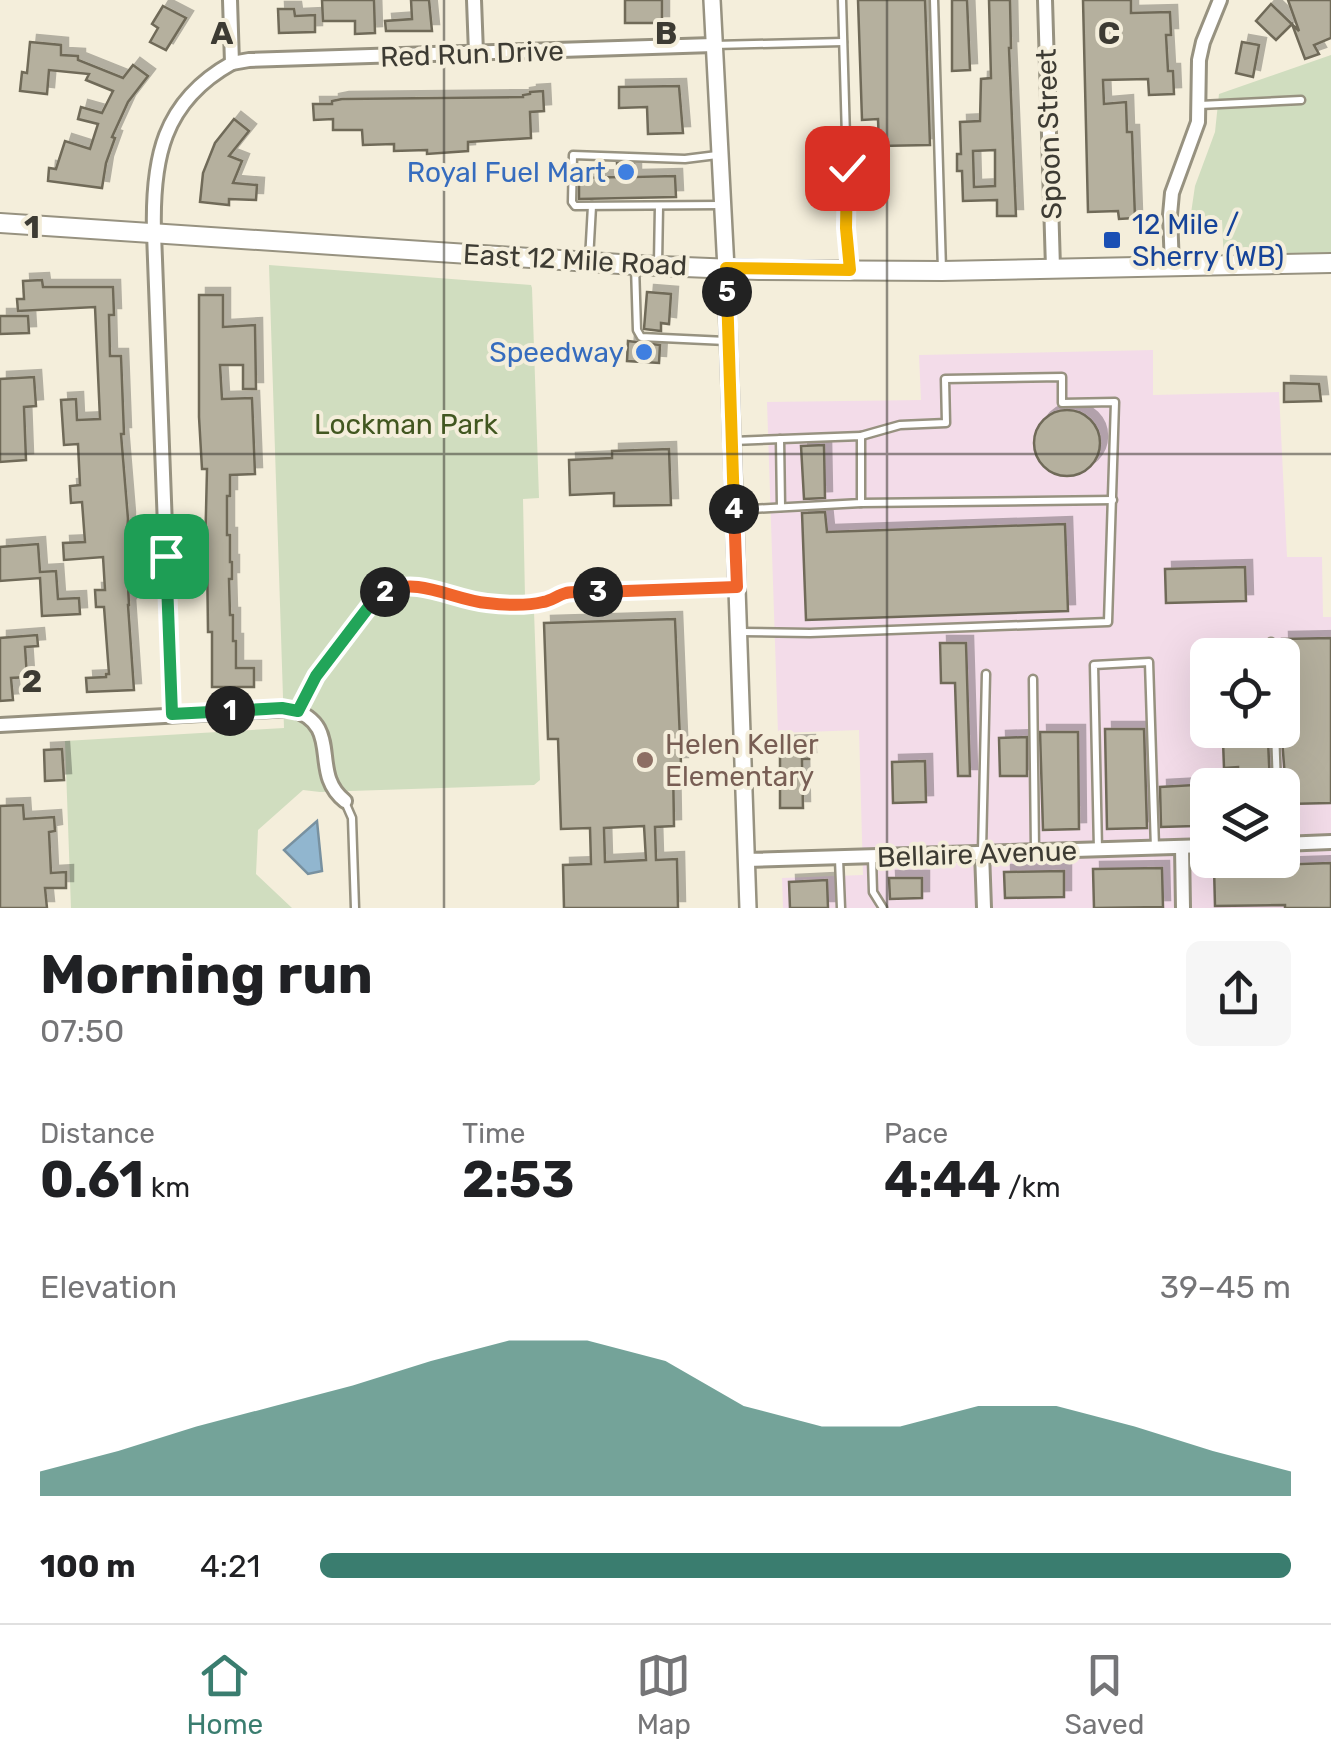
<!DOCTYPE html>
<html lang="en">
<head>
<meta charset="utf-8">
<style>
	:root { --surface:#fff; --page:#f6f6f6; --text:#202124; --muted:#757577; --line:#e0e0e0; --accent:#3a7d6f }
	body { margin:0; font-family:Rubik,sans-serif; background:var(--page); color:var(--text); height:100vh; display:flex; flex-direction:column; font-size:38px; white-space:nowrap }
	* { box-sizing:border-box; margin:0 }
	p { font-size:32px; color:var(--muted) }
	.icon { flex:none; width:55px; height:55px; fill:none; stroke:currentColor; stroke-width:2; stroke-linecap:round; stroke-linejoin:round }
	.map { position:relative; height:908px; overflow:hidden }
	.panel { display:flex; flex-direction:column; background:var(--surface); flex:1 }
	.panel>* { flex:none }
	.buttons { position:absolute; left:1190px; top:638px; display:grid; gap:20px }
	.buttons a { display:grid; place-items:center; width:110px; height:110px; border-radius:15px; background:var(--surface); box-shadow:0 10px 40px #0002; font-size:50px }
	.pin { position:absolute; display:grid; place-items:center; width:85px; height:85px; color:#fff; margin:-42px; border-radius:20px; box-shadow:0 5px 15px #0006 }
	.km { position:absolute; width:50px; height:50px; margin:-25px; border-radius:50%; background:#222; color:#fff; font-size:28px; line-height:50px; text-align:center }
	.round { display:grid; place-items:center; flex:none; width:105px; height:105px; border-radius:15px; background:var(--page) }
	.summary { display:flex; align-items:center; justify-content:space-between; height:170px; padding:0 40px }
	h1 { font-size:55px; font-weight:700; line-height:75px }
	.stats { display:grid; grid-template-columns:repeat(3,1fr); gap:15px; height:170px; padding:10px 40px }
	.stats div { display:grid; align-content:center }
	.stats b { font-size:50px; font-weight:700 }
	.stats small { font-size:28px; font-weight:400 }
	.stats p { font-size:28px }
	.chart { height:280px; padding:20px 40px }
	.chart p { display:flex; justify-content:space-between }
	.chart svg { width:100%; height:180px; margin-top:10px; fill:var(--accent); opacity:.7 }
	ul { padding:0 40px; list-style:none; font-size:32px }
	li { display:grid; grid-template-columns:160px 120px 1fr; align-items:center; height:75px }
	li i { height:25px; border-radius:12px; background:var(--accent) }
	.tabs { display:flex; justify-content:space-around; align-items:center; height:140px; border-top:2px solid var(--line); background:var(--surface); font-size:28px; color:var(--muted) }
	.tabs a { display:grid; justify-items:center; gap:5px }
	.tabs .selected { color:var(--accent) }
	.map>svg:first-child { display:block }
	.industrial { fill:#f3dce9; fill-rule:evenodd }
	.green { fill:#d0ddbf }
	.water { fill:#91b6cf; stroke:#7891a0; stroke-width:2.5 }
	.building { fill:#b5b09e; stroke:#6f6a59; stroke-width:2.5; fill-rule:evenodd; filter:url(#shadow) }
	.lines { fill:none; stroke-linecap:round; stroke-linejoin:round }
	.service-casing { stroke:#979280; stroke-width:11 }
	.pedestrian-casing { stroke:#979280; stroke-width:15 }
	.minor-casing { stroke:#979280; stroke-width:18 }
	.tertiary-casing { stroke:#979280; stroke-width:20 }
	.secondary-casing { stroke:#979280; stroke-width:22 }
	.service { stroke:#fff; stroke-width:6 }
	.pedestrian { stroke:#fff; stroke-width:10 }
	.minor { stroke:#fff; stroke-width:12 }
	.tertiary { stroke:#fff; stroke-width:15 }
	.secondary { stroke:#fff; stroke-width:18 }
	.split-1-casing { stroke:#fff; stroke-width:20 }
	.split-2-casing { stroke:#fff; stroke-width:20 }
	.split-3-casing { stroke:#fff; stroke-width:20 }
	.split-4-casing { stroke:#fff; stroke-width:20 }
	.split-5-casing { stroke:#fff; stroke-width:20 }
	.split-6-casing { stroke:#fff; stroke-width:20 }
	.split-1 { stroke:#22a559; stroke-width:12 }
	.split-2 { stroke:#22a559; stroke-width:12 }
	.split-3 { stroke:#f0652b; stroke-width:12 }
	.split-4 { stroke:#f0652b; stroke-width:12 }
	.split-5 { stroke:#f5b400; stroke-width:12 }
	.split-6 { stroke:#f5b400; stroke-width:12 }
	.grid { fill:none; stroke:#3d3b33; stroke-width:2.5; stroke-opacity:0.55 }
	.shop-dot { fill:#3f7fe0; stroke:#f4eedb; stroke-width:4 }
	.transit-dot { fill:#1a4fb4; stroke:#f4eedb; stroke-width:4 }
	.education-dot { fill:#8d6e63; stroke:#f4eedb; stroke-width:4 }
	.labels { text-anchor:middle; dominant-baseline:central; stroke-width:8; stroke-linejoin:round; paint-order:stroke }
	.street-label { font-size:28px; fill:#3d3b33; stroke:#f4eedb }
	.shop-label { font-size:28px; fill:#366cbe; stroke:#f4eedb; text-anchor:end }
	.transit-label { font-size:28px; fill:#164399; stroke:#f4eedb; text-anchor:start }
	.park-label { font-size:28px; fill:#425720; stroke:#f4eedb }
	.education-label { font-size:28px; fill:#785e54; stroke:#f4eedb; text-anchor:start }
	.grid-label { font-size:32px; text-anchor:middle; font-weight:bold; fill:#3d3b33; stroke:#f4eedb; stroke-width:8; stroke-linejoin:round; paint-order:stroke }
</style>
</head>
<body>
<div class="map">
<svg width="1331" height="908" viewBox="0 0 1331 908">
	<defs>
		<filter id="shadow"><feDropShadow dx="7" dy="-7" stdDeviation="0" flood-color="#0004"/></filter>
	</defs>
	<rect width="100%" height="100%" fill="#f4eedb"/>
	<!-- industrial -->
	<path class="industrial" d="M1153,350V395L1279,392L1287,557H1322L1323,617H1331V908H783L782,878L863,875L859,730L778,733L767,402L921,400L919,355ZM1208,655H1282V730H1208ZM1208,785H1282V860H1208Z"/>
	<!-- green -->
	<g class="green">
		<path d="M1331,55V261L1224,263L1222,220H1190L1195,186L1215,132L1219,94Z"/>
		<path d="M269,265L531,285L532,288L539,498L523,499L525,597L534,611L540,780L534,785L320,792L303,790L258,830L256,874L292,908H71L65,741L284,728Z"/>
	</g>
	<!-- water -->
	<path class="water" d="M317,821L322,871L308,874L284,850Z"/>
	<!-- building -->
	<g class="building">
		<path d="M322,0H374L375,33L355,34V21H323Z"/>
		<path d="M411,0H429L432,31H386L385,21L412,19Z"/>
		<rect x="625" y="0" width="37" height="23"/>
		<path d="M858,0H925L930,145L879,146L878,119L862,120Z"/>
		<path d="M952,0H967L970,70L952,71Z"/>
		<path d="M989,0H1010L1011,48H1009L1016,216H997V200L963,201L962,171H957V154H961L960,122L980,121L981,79L991,78ZM995,150V186L974,187L973,151Z"/>
		<path d="M1083,0H1131V13L1170,12L1171,35H1166L1168,71H1173L1174,94L1149,95L1148,79L1103,80L1104,104L1126,102L1127,132H1132L1135,218L1119,219L1118,211L1088,212Z"/>
		<path d="M1288,0H1331V38L1314,45L1319,54L1305,59L1292,24L1276,40L1256,21L1271,4L1299,31Z"/>
		<path d="M163,6L186,18L166,50L150,42L158,28L152,24Z"/>
		<path d="M278,9H294L295,16L315,15V32L279,33Z"/>
		<path d="M30,42L61,45V55L78,56V60L123,78L133,65L148,76L128,102L112,137L115,138L106,163L102,188L48,181L49,168L56,169L65,141L90,149L98,124L78,119L81,107L102,113L113,91L86,80L89,74L49,70L47,94L20,91L22,72L27,73Z"/>
		<path d="M1242,42L1259,45L1253,77L1236,73Z"/>
		<path d="M679,86L683,133L648,134L647,107L619,108V87Z"/>
		<path d="M543,91L544,111L530,112L531,138L468,142V151L427,154V150L394,151V144L363,145L362,130H333V119L314,120L313,104H332V101L342,99L523,97V95L530,94V92Z"/>
		<path d="M234,119L249,131L229,156L242,161L233,183L257,185L256,200L229,199V205L200,202L203,173L215,143Z"/>
		<path d="M617,163L634,164V177L675,176L676,197L579,199V178L618,177Z"/>
		<path d="M42,280L43,287H113L114,315H109L110,356H121L124,434H121L128,519L126,547L129,605H128L134,690L87,692L86,678L106,677V674H109L104,607H96L95,590H105L103,557L64,560L63,543L85,542L82,502L71,503L70,486L80,485L78,444L64,445L61,400L76,399L77,420L100,419L95,307L18,311L17,299H24L23,281Z"/>
		<path d="M647,292L671,294L669,324L661,323V331L644,329Z"/>
		<path d="M199,295H223V327L255,325L256,389H243V365H220L222,399L252,398L255,474L230,475V496H227V535H230V562H232V579H229L230,615H233V641H236V668H254V687H212V632H208L207,553H205L207,469H202L199,417Z"/>
		<path d="M0,316H28L29,333L0,334Z"/>
		<path d="M628,341L660,345L659,363L627,361Z"/>
		<path d="M34,377L36,406L24,407L26,460L0,462V379Z"/>
		<path d="M1284,383L1319,384L1321,401L1284,402Z"/>
		<circle cx="1067" cy="443" r="33"/>
		<path d="M824,445L825,498L804,499L801,446Z"/>
		<path d="M669,449L671,505L614,506V493L570,495L569,460L612,458V451Z"/>
		<path d="M825,512L827,532L1065,524L1068,611L806,620L802,513Z"/>
		<path d="M38,544L40,572L56,571L58,599L79,598L80,614L42,616L40,578L0,581V547Z"/>
		<path d="M1245,567L1246,601L1166,603L1165,569Z"/>
		<path d="M675,619L681,764H673L674,826L655,827L656,860L677,859L678,908H564L563,865L591,864L590,828L561,829L558,739H548L544,623ZM644,826L646,860L605,862L604,828Z"/>
		<path d="M37,635L38,646L25,647L27,677L11,678L13,700L0,701V638Z"/>
		<path d="M1331,638V803L1287,804L1282,739H1285L1282,639Z"/>
		<path d="M940,643H966L970,776H958L955,683H941Z"/>
		<path d="M1105,729H1144L1147,828L1107,829Z"/>
		<path d="M1040,732H1078L1079,829L1043,830Z"/>
		<path d="M1027,737V776H1000L999,738Z"/>
		<path d="M1268,740L1270,785H1238V767L1224,768L1223,741Z"/>
		<path d="M808,742L809,759H802L803,808H780V743Z"/>
		<path d="M62,749L64,780L45,781L44,750Z"/>
		<path d="M925,761L926,802L893,803L892,762Z"/>
		<path d="M1194,785L1195,826L1161,827L1160,787Z"/>
		<path d="M23,805L24,819L54,817L55,831L49,832L51,873L66,872V888H45L47,908H0V806Z"/>
		<path d="M1331,863V908H1285V905L1215,906L1214,867Z"/>
		<path d="M1162,868L1163,907L1094,908L1093,869Z"/>
		<path d="M1064,871V897L1005,898L1004,872Z"/>
		<path d="M889,878H922V898L890,899Z"/>
		<path d="M827,880L828,908H790L789,882Z"/>
	</g>
	<g class="lines">
		<defs>
			<g id="service">
				<path d="M842,0L848,206L846,229L850,269"/>
				<path d="M934,0L942,270"/>
				<path d="M714,45L843,42"/>
				<path d="M1200,105L1301,100"/>
				<path d="M717,155L685,159L573,155L572,202L575,206L721,205"/>
				<path d="M589,260L592,206"/>
				<path d="M658,264L659,206"/>
				<path d="M635,266L637,330L641,337L726,341"/>
				<path d="M780,439L781,507"/>
				<path d="M733,441L861,436V503L734,510"/>
				<path d="M861,503L1113,500"/>
				<path d="M566,594L733,587"/>
				<path d="M742,632L810,633L1108,622L1115,402L1062,403V377L945,379L946,423L900,425L861,436"/>
				<path d="M1271,642L1272,655"/>
				<path d="M1033,679L1035,850"/>
				<path d="M1275,730L1277,785"/>
				<path d="M345,802L352,818L355,908"/>
				<path d="M1098,849L1094,665L1149,662L1155,848"/>
				<path d="M982,851L986,674"/>
				<path d="M872,858L873,892L883,908"/>
				<path d="M839,859L841,908"/>
			</g>
			<path id="pedestrian" d="M298,711L317,676L377,596C414,577 433,594 470,601C490,605 522,606 542,602C550,601 558,596 565,594"/>
			<g id="minor">
				<path d="M474,0L476,53"/>
				<path d="M1045,0L1053,268"/>
				<path d="M232,63L249,60L713,45"/>
				<path d="M1172,266L1170,215L1172,193L1198,122L1199,60L1203,42L1220,0"/>
				<path d="M172,714L154,233C152,160 162,102 232,63L230,0"/>
				<path d="M0,725L291,709C345,726 308,772 345,801"/>
				<path d="M1282,844L1331,842"/>
				<path d="M1182,847L1183,908"/>
				<path d="M982,852L984,908"/>
				<path d="M746,860L1208,846"/>
			</g>
			<path id="tertiary" d="M712,0L726,269L748,908"/>
			<path id="secondary" d="M0,223L635,265L759,270L942,271L1331,263"/>
		</defs>
		<!-- service casing -->
		<use href="#service" class="service-casing"/>
		<!-- pedestrian casing -->
		<use href="#pedestrian" class="pedestrian-casing"/>
		<!-- minor casing -->
		<use href="#minor" class="minor-casing"/>
		<!-- tertiary casing -->
		<use href="#tertiary" class="tertiary-casing"/>
		<!-- secondary casing -->
		<use href="#secondary" class="secondary-casing"/>
		<!-- service -->
		<use href="#service" class="service"/>
		<!-- pedestrian -->
		<use href="#pedestrian" class="pedestrian"/>
		<!-- minor -->
		<use href="#minor" class="minor"/>
		<!-- tertiary -->
		<use href="#tertiary" class="tertiary"/>
		<!-- secondary -->
		<use href="#secondary" class="secondary"/>
	</g>
	<g class="lines">
		<defs>
			<path id="split-1" d="M166,556L172,714L230,711"/>
			<path id="split-2" d="M230,711L282,708L298,711L316,676L377,596L385,592"/>
			<path id="split-3" d="M385,592C418,576 453,600 487,603C504,605 527,606 543,602C551,601 558,595 566,593C576,591 587,593 598,592"/>
			<path id="split-4" d="M598,592L737,587L734,509"/>
			<path id="split-5" d="M727,292L734,509"/>
			<path id="split-6" d="M727,292L726,268L850,270L846,228L847,168"/>
		</defs>
		<!-- split-1 casing -->
		<use href="#split-1" class="split-1-casing"/>
		<!-- split-2 casing -->
		<use href="#split-2" class="split-2-casing"/>
		<!-- split-3 casing -->
		<use href="#split-3" class="split-3-casing"/>
		<!-- split-4 casing -->
		<use href="#split-4" class="split-4-casing"/>
		<!-- split-5 casing -->
		<use href="#split-5" class="split-5-casing"/>
		<!-- split-6 casing -->
		<use href="#split-6" class="split-6-casing"/>
		<!-- split-1 -->
		<use href="#split-1" class="split-1"/>
		<!-- split-2 -->
		<use href="#split-2" class="split-2"/>
		<!-- split-3 -->
		<use href="#split-3" class="split-3"/>
		<!-- split-4 -->
		<use href="#split-4" class="split-4"/>
		<!-- split-5 -->
		<use href="#split-5" class="split-5"/>
		<!-- split-6 -->
		<use href="#split-6" class="split-6"/>
	</g>
	<!-- grid -->
	<path class="grid" d="M444,0V908M887,0V908M0,454H1331"/>
	<!-- markers -->
	<g class="shop-dot">
		<circle cx="626" cy="172" r="10"/>
		<circle cx="644" cy="352" r="10"/>
	</g>
	<rect class="transit-dot" x="1102" y="230" width="20" height="20" rx="5"/>
	<circle class="education-dot" cx="645" cy="760" r="10"/>
	<g class="labels">
		<!-- street labels -->
		<g class="street-label">
			<text transform="translate(472 54) rotate(-2)">Red Run Drive</text>
			<text transform="translate(1049 134) rotate(-92)">Spoon Street</text>
			<text transform="translate(575 260) rotate(3)">East 12 Mile Road</text>
			<text transform="translate(977 854) rotate(-2)">Bellaire Avenue</text>
		</g>
		<!-- shop labels -->
		<g class="shop-label">
			<text x="606" y="172">Royal Fuel Mart</text>
			<text x="624" y="352">Speedway</text>
		</g>
		<!-- transit labels -->
		<g class="transit-label">
			<text x="1132" y="224">12 Mile /<tspan x="1132" dy="32">Sherry (WB)</tspan></text>
		</g>
		<!-- park labels -->
		<g class="park-label">
			<text x="406" y="424">Lockman Park</text>
		</g>
		<!-- education labels -->
		<g class="education-label">
			<text x="665" y="744">Helen Keller<tspan x="665" dy="32">Elementary</tspan></text>
		</g>
	</g>
	<g class="grid-label">
		<text x="222" y="44">A</text>
		<text x="666" y="44">B</text>
		<text x="1109" y="44">C</text>
		<text x="32" y="238">1</text>
		<text x="32" y="692">2</text>
	</g>
</svg>
<div class="buttons">
<a><svg class="icon" aria-label="locate" viewBox="0 0 24 24"><circle cx="12" cy="12" r="6"/><path d="M12 2v4M12 18v4M2 12h4M18 12h4"/></svg></a>
<a><svg class="icon" aria-label="layers" viewBox="0 0 24 24"><path d="M12 4l9 5-9 5-9-5zM3 14l9 5 9-5"/></svg></a>
</div>
<div class="pin" style="left:166px;top:556px;background:#1e9e55"><svg class="icon" aria-label="arrive" viewBox="0 0 24 24"><path d="M6 21V4h12l-3 4 3 4H6"/></svg></div>
<div class="pin" style="left:847px;top:168px;background:#d93025"><svg class="icon" aria-label="check" viewBox="0 0 24 24"><path d="M5 12l5 5 9-10"/></svg></div>
<b class="km" style="left:230px;top:711px">1</b>
<b class="km" style="left:385px;top:592px">2</b>
<b class="km" style="left:598px;top:592px">3</b>
<b class="km" style="left:734px;top:509px">4</b>
<b class="km" style="left:727px;top:292px">5</b>
</div>
<section class="panel">
<div class="summary"><div><h1>Morning run</h1><p>07:50</p></div><a class="round"><svg class="icon" aria-label="share" viewBox="0 0 24 24"><path d="M12 15V3M7 8l5-5 5 5M5 13v7h14v-7"/></svg></a></div>
<div class="stats">
<div><p>Distance</p><b>0.61<small> km</small></b></div>
<div><p>Time</p><b>2:53</b></div>
<div><p>Pace</p><b>4:44<small> /km</small></b></div>
</div>
<div class="chart"><p><span>Elevation</span>39–45 m</p>
<svg viewBox="0 0 160 44" preserveAspectRatio="none"><path d="M0 44V38L10 33L20 27L30 22L40 17L50 11L60 6L70 6L80 11L90 22L100 27L110 27L120 22L130 22L140 27L150 33L160 38V44z"/></svg>
</div>
<ul>
<li><b>100 m</b>4:21<i style="width:100%"></i></li>
</ul>
</section>
<nav class="tabs">
<a class="selected"><svg class="icon" aria-label="home" viewBox="0 0 24 24"><path d="M3 11l9-7 9 7M6 9v11h12V9"/></svg>Home</a>
<a><svg class="icon" aria-label="map" viewBox="0 0 24 24"><path d="M3 6l6-2 6 2 6-2v14l-6 2-6-2-6 2zM9 4v14M15 6v14"/></svg>Map</a>
<a><svg class="icon" aria-label="saved" viewBox="0 0 24 24"><path d="M7 4h10v16l-5-4-5 4z"/></svg>Saved</a>
</nav>
</body>
</html>
